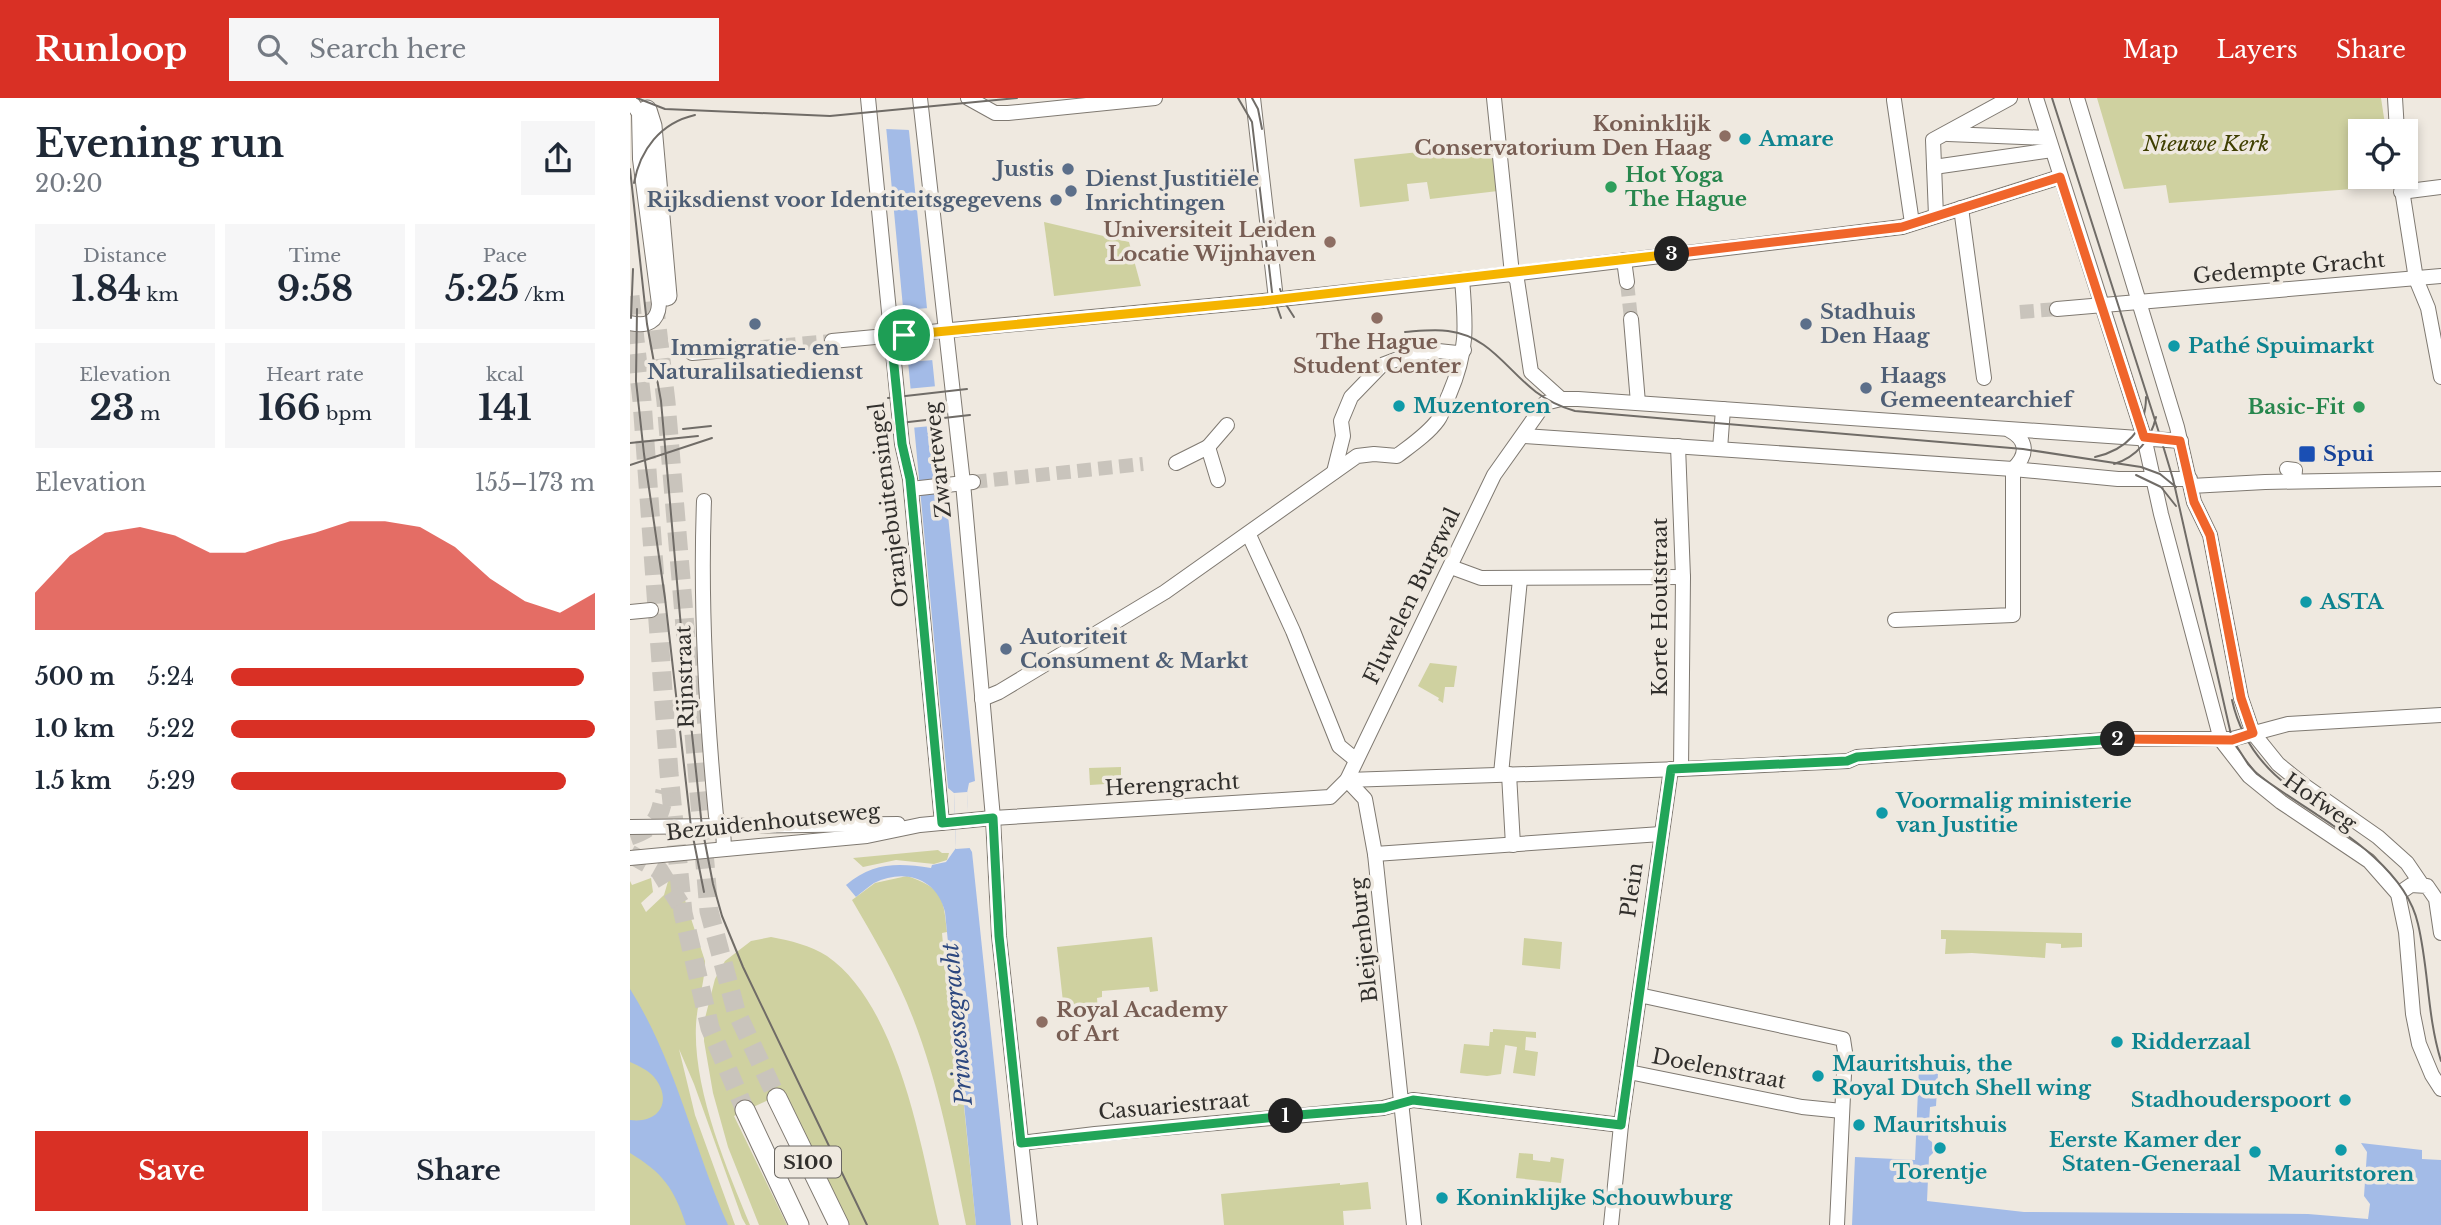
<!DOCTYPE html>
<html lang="en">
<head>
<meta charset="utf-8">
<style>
	:root { --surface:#fff; --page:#f6f6f7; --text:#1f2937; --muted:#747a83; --accent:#d93025 }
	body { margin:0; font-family:"Libre Baskerville",serif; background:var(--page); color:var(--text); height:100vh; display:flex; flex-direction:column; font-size:26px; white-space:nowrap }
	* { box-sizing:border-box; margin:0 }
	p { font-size:23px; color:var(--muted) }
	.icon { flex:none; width:38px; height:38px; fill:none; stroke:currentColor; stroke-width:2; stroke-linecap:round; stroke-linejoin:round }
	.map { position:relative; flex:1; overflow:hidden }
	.sheet { display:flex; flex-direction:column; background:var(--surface); width:630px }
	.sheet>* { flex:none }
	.controls { position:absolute; left:1718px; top:21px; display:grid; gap:14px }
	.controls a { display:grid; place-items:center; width:70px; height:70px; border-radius:0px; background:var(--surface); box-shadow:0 4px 10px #0003; font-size:35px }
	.pin { position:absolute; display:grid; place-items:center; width:60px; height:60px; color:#fff; margin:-30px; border:4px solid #fff; border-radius:50%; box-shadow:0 2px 7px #0007 }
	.km { position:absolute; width:35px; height:35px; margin:-18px; border-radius:50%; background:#222; color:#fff; font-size:19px; line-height:35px; text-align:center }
	.round { display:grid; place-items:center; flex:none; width:74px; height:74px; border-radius:0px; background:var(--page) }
	.overview { display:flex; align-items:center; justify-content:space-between; height:119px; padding:0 35px }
	h1 { font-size:38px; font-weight:800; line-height:52px }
	.figures { display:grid; grid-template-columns:repeat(3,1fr); gap:10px; height:119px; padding:7px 35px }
	.figures div { display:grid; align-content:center; border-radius:0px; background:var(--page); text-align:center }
	.figures b { font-size:35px; font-weight:800 }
	.figures small { font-size:19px; font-weight:400 }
	.figures p { font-size:19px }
	.chart { height:196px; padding:14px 35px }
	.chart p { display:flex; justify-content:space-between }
	.chart svg { width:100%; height:126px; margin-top:7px; fill:var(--accent); opacity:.7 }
	.cta { display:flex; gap:14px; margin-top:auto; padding:14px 35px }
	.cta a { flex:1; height:80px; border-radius:0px; background:var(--accent); color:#fff; font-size:28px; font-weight:800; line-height:80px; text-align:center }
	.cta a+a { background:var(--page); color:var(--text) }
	ul { padding:0 35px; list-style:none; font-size:23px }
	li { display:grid; grid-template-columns:112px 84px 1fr; align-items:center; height:52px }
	li i { height:18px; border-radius:9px; background:var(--accent) }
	header { display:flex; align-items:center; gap:42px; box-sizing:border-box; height:98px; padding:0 35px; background:var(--accent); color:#fff }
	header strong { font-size:33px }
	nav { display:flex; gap:38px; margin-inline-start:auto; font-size:24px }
	.search { width:490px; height:63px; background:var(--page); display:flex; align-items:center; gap:18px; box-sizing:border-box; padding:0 24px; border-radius:0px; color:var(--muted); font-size:26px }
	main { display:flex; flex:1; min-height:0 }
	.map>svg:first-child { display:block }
	.green { fill:#cfd1a0 }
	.water { fill:#a3bbe7 }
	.pier { fill:#efe9e0 }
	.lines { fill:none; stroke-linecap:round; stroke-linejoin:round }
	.minor-tunnel { stroke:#c9c4bc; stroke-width:14; stroke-dasharray:14 7; stroke-linecap:butt }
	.major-tunnel { stroke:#c9c4bc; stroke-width:19; stroke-dasharray:19 10; stroke-linecap:butt }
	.minor-casing { stroke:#7f7971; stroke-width:16 }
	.major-casing { stroke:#7f7971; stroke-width:21 }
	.minor { stroke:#fff; stroke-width:14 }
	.major { stroke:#fff; stroke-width:19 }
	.tram { stroke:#706c67; stroke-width:2 }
	.split-1-casing { stroke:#fff; stroke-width:14 }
	.split-2-casing { stroke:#fff; stroke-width:14 }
	.split-3-casing { stroke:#fff; stroke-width:14 }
	.split-4-casing { stroke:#fff; stroke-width:14 }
	.split-1 { stroke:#22a559; stroke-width:9 }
	.split-2 { stroke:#22a559; stroke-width:9 }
	.split-3 { stroke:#f0652b; stroke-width:9 }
	.split-4 { stroke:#f5b400; stroke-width:9 }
	.education-dot { fill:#8d6e63; stroke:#efe9e0; stroke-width:2.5 }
	.culture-dot { fill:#0f9aa8; stroke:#efe9e0; stroke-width:2.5 }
	.service-dot { fill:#5c6f8a; stroke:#efe9e0; stroke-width:2.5 }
	.leisure-dot { fill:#2e9e5b; stroke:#efe9e0; stroke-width:2.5 }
	.transit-dot { fill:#1a4fb4; stroke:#efe9e0; stroke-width:2.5 }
	.labels { text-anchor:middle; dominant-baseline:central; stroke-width:7; stroke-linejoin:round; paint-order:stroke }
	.shield { fill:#efe9e0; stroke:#6a6762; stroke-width:2 }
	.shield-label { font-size:19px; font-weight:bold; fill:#312f2c }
	.education-label { font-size:21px; font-weight:bold; fill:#785e54; stroke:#efe9e0; text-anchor:end }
	.culture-label { font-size:21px; font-weight:bold; fill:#0d838f; stroke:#efe9e0; text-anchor:start }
	.park-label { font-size:21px; font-style:italic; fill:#3f3f00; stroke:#efe9e0 }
	.service-label { font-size:21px; font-weight:bold; fill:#4e5e75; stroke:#efe9e0; text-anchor:start }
	.leisure-label { font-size:21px; font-weight:bold; fill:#27864d; stroke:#efe9e0; text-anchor:start }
	.street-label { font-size:21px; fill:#312f2c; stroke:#efe9e0 }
	.transit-label { font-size:21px; font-weight:bold; fill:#164399; stroke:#efe9e0; text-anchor:start }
	.water-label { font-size:23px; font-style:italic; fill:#2d4880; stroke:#efe9e0 }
</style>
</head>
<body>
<header>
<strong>Runloop</strong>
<div class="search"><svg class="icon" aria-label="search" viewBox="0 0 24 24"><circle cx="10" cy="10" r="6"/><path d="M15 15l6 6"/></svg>Search here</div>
<nav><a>Map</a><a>Layers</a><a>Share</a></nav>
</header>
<main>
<section class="sheet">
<div class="overview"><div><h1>Evening run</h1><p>20:20</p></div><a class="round"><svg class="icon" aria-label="share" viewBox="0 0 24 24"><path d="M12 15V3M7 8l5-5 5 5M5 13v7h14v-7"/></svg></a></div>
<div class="figures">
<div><p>Distance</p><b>1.84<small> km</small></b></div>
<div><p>Time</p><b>9:58</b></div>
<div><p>Pace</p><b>5:25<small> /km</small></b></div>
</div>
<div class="figures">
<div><p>Elevation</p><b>23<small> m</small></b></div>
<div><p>Heart rate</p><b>166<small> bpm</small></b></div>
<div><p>kcal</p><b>141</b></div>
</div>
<div class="chart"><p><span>Elevation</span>155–173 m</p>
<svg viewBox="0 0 160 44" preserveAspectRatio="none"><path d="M0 44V31L10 18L20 10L30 8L40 11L50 17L60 17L70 13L80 10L90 6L100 6L110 8L120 15L130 26L140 34L150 38L160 31V44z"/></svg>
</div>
<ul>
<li><b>500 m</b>5:24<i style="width:97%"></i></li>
<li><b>1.0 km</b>5:22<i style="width:100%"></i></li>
<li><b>1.5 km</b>5:29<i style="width:92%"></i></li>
</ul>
<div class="cta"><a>Save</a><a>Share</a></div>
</section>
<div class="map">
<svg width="1811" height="1127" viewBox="0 0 1811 1127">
	<rect width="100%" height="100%" fill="#efe9e0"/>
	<!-- green -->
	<g class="green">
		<path d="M1467,0H1751L1756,33H1731V79H1761L1762,88L1539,105L1536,87L1494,91Z"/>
		<path d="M863,46L868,93L800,101L797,84L777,86L779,103L730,109L724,61Z"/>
		<path d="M414,124L499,144L511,188L424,198Z"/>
		<path d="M800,565L827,568L824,589H815L813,605L808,602L809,600L788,588Z"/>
		<path d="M491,669V685L460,687L459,670Z"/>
		<path d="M308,752L312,755H319L317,762L304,766L266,762L233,769L223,760Z"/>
		<path d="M47,778L75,863C75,885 67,905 66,927C63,991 96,1069 120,1127H116L112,1120L64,986L49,951L65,1017L105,1127H0V783L2,787L21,780L23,794L11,805L16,814L34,797L39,780Z"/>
		<path d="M277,778C313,791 313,797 317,834L312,835L316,880H321L346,1127H336C322,1057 309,987 283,920C267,878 244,840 222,802L245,785Z"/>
		<path d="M1311,832L1452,835V849L1431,850V846L1416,845L1415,860L1342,855L1315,856L1316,841H1311Z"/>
		<path d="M141,839C161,843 180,847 197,858C268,907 291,1047 309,1127H215L151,996L104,1018L157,1127H129L98,1049L83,995L74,943V924L85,881L95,863L121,843Z"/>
		<path d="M522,839L528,893L520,894L519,889L472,893V899L467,900L468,914L451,916V911L434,913L427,849Z"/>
		<path d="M894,840L932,844L930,871L892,867Z"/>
		<path d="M863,931L906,934V940L896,939L895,952L908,954L905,978L883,975L887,949L875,947L871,976L857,978L830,975L834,946L859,948L860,934H863Z"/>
		<path d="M889,1055L903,1056V1062L920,1064L921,1059L934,1061L931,1085L886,1080Z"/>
		<path d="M738,1084L741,1111L713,1113L714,1127H594L591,1096L710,1085V1087Z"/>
	</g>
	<!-- water -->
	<g class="water">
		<path d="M256,28L278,30L279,33L345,683L339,685L337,695L339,749L342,754L381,1127H346L315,814C307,780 274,770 244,785C238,789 232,794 226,799L216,787C243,764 268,765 301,770L302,767L316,764L326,750L324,695L318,690Z"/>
		<path d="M0,891C46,964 63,1049 98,1127H56C44,1090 33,1075 0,1055V1022C30,1026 43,1002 24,979C18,972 9,968 0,964Z"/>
		<path d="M1289,969L1308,975L1306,1008L1300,1009L1298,1041L1302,1044L1303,1055L1299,1059L1297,1103L1394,1114L1678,1116L1738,1121L1740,1106L1734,1098L1737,1054L1731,1045L1792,1052V1061L1811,1062V1127H1222L1225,1059L1285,1062Z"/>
	</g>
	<!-- pier -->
	<g class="pier">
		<path d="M252,0H276L280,32L255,31Z"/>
		<path d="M299,210L304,262L277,264L271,212Z"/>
		<path d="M308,288L312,327L280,330L276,291Z"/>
		<path d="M337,694L340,750L326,751L324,695Z"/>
	</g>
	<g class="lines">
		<!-- minor-tunnel -->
		<g class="minor-tunnel">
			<path d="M997,184L1001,221"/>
			<path d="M1390,214L1427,211"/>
			<path d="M110,251L202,243"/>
			<path d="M343,384L513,366"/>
		</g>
		<!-- major-tunnel -->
		<g class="major-tunnel">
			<path d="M0,198L12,303L39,675L53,815L80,930L115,1012"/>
			<path d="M24,203L36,304L79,813L106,913L147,1000"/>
			<path d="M0,738C29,728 29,719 35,693"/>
			<path d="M0,756L29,772L50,806"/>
		</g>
		<defs>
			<g id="minor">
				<path d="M238,0L272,346L280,381L312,725"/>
				<path d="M290,0L333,385L363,720L369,838L400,1127"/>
				<path d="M338,0L365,15H378L525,0"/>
				<path d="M623,0L646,201"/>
				<path d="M864,0L882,176L887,182L901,274L931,301"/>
				<path d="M1406,0L1514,339L1531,416L1591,642L1619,678L1651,704L1739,763L1768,796L1776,834L1783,916L1789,946L1802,977L1811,991"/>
				<path d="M1447,0L1547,329L1564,404L1580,437L1611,600L1623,635L1648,666L1675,688L1748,739L1777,765L1792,787"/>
				<path d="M1765,0L1767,33"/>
				<path d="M0,2L9,15L10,61L29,206C28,224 17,229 0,225"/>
				<path d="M1264,2L1282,125"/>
				<path d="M1318,36L1418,40"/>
				<path d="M1304,69L1422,52"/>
				<path d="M1770,79L1786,181L1798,210L1811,279"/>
				<path d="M1771,94L1811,89"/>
				<path d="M1331,110L1354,280"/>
				<path d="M1306,118L1303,42L1380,0"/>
				<path d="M994,162L997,184"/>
				<path d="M1427,211L1811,178"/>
				<path d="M1001,221L1008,305"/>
				<path d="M202,243L633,203L882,176L1272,129L1430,79"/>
				<path d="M62,255L110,251"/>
				<path d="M894,338L1383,371L1488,381H1560"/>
				<path d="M1048,348L1053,479L1051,671"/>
				<path d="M578,349L597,327"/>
				<path d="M1090,351L1093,311"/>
				<path d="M546,365L578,349L588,382"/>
				<path d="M1657,371L1665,372L1664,383"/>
				<path d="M704,374L713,338L711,323L721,299L752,267L781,256L808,253L827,255L834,252"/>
				<path d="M1561,388L1635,384L1811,381"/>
				<path d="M281,391L343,384"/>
				<path d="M74,403C70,508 76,613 86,718L93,729L94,751"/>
				<path d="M619,437L663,533L709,648L726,662"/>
				<path d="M821,469L851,480L1053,479"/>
				<path d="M0,514L21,512"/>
				<path d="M1265,522L1383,517V371C1398,357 1398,342 1379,332"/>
				<path d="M352,601L369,594L535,494L727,358L744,356L767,358C780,348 798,336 808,322C813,315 815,305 819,297C838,253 836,228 832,181"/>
				<path d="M871,676L890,481"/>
				<path d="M879,676L883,747"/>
				<path d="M717,682L1051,671L1218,663L1227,659L1490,641H1602L1658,626L1811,617"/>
				<path d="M717,682L735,701L745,756L784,1127"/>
				<path d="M0,729L268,726"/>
				<path d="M745,756L1031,736"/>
				<path d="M0,760L237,738L290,727L363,720L700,699L717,682L864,377L915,305L931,301H948L1551,343"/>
				<path d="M1768,796L1781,787L1797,788L1806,801L1811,835"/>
				<path d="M1009,897L1213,941L1215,954L1207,1127"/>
				<path d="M999,974L1172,1009L1212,1013"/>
				<path d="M391,1045L465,1036L753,1010L783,1002L991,1027"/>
				<path d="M981,1127L991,1027L1041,671"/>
			</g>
			<g id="major">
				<path d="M17,12L22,28L37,198"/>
				<path d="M147,1000L209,1127"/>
				<path d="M115,1012L169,1127"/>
			</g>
		</defs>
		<!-- minor casing -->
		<use href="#minor" class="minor-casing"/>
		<!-- major casing -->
		<use href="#major" class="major-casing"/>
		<!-- minor -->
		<use href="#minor" class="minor"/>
		<!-- major -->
		<use href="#major" class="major"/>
		<!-- tram -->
		<g class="tram">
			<path d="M7,0L35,11L200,18L387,0"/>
			<path d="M608,0L622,24L642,194L651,220"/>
			<path d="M622,0L628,11L632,31"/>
			<path d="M1422,0L1531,341L1543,381L1602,641L1618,666L1627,676C1679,716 1773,758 1788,826C1799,872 1797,918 1811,963"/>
			<path d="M0,71L17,226L31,303L53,552L72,729L83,786L92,818L113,869L237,1127"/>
			<path d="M4,85C10,52 30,25 65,17"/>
			<path d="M650,191L655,205L664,219"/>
			<path d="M7,211L6,283L14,356L35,500L61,729L74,794"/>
			<path d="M1,220L3,171"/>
			<path d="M775,234C789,233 804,231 818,233C859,238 876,271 906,294C918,303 931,309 945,313L1393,351L1511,369L1530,376L1546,389"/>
			<path d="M258,300L337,291"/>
			<path d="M261,326L340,317"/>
			<path d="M53,331L81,328"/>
			<path d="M0,345L68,338"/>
			<path d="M1465,359C1496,352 1516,332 1516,299"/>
			<path d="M1484,366C1507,359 1521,341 1526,319"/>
			<path d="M0,367L82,340"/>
			<path d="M1506,377L1531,389L1546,408"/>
			<path d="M1602,602C1610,638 1631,668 1661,690"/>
		</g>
	</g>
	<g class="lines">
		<defs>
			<path id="split-1" d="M274,237L261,238L272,346L280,381L312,725L363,720L369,838L391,1045L656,1018"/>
			<path id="split-2" d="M656,1018L754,1010L783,1002L991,1027L1041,671L1217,663L1227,659L1488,641"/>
			<path id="split-3" d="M1042,156L1272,129L1430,79L1514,339L1550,343L1564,404L1580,437L1611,600L1623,635L1602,642L1488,641"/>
			<path id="split-4" d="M274,237L633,203L1042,156"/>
		</defs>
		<!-- split-1 casing -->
		<use href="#split-1" class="split-1-casing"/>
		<!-- split-2 casing -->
		<use href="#split-2" class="split-2-casing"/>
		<!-- split-3 casing -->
		<use href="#split-3" class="split-3-casing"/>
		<!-- split-4 casing -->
		<use href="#split-4" class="split-4-casing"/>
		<!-- split-1 -->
		<use href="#split-1" class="split-1"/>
		<!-- split-2 -->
		<use href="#split-2" class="split-2"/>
		<!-- split-3 -->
		<use href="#split-3" class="split-3"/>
		<!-- split-4 -->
		<use href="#split-4" class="split-4"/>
	</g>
	<!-- markers -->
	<g class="education-dot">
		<circle cx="1095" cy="38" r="7"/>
		<circle cx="700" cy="144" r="7"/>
		<circle cx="747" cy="220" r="7"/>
		<circle cx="412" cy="924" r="7"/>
	</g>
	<g class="culture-dot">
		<circle cx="1115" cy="41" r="7"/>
		<circle cx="1544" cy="248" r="7"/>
		<circle cx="769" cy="308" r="7"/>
		<circle cx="1676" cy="504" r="7"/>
		<circle cx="1252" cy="715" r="7"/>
		<circle cx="1487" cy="944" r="7"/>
		<circle cx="1188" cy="978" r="7"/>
		<circle cx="1715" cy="1002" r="7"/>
		<circle cx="1229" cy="1027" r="7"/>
		<circle cx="1310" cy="1050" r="7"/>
		<circle cx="1711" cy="1052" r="7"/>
		<circle cx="1625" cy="1054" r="7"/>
		<circle cx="812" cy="1100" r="7"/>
	</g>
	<g class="service-dot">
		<circle cx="438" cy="71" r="7"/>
		<circle cx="441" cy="93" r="7"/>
		<circle cx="426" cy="102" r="7"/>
		<circle cx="125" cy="226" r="7"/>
		<circle cx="1176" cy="226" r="7"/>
		<circle cx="1236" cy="290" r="7"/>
		<circle cx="376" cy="551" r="7"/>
	</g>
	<g class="leisure-dot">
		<circle cx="981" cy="89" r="7"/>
		<circle cx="1729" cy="309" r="7"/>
	</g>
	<rect class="transit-dot" x="1668" y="347" width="18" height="18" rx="3.5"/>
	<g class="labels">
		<!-- shield labels -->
		<rect class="shield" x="145" y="1048.5" width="66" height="31" rx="5"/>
		<g class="shield-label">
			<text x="178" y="1064">S100</text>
		</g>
		<!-- education labels -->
		<g class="education-label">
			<text x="1081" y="26">Koninklijk<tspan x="1081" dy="24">Conservatorium Den Haag</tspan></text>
			<text x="686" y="132">Universiteit Leiden<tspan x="686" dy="24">Locatie Wijnhaven</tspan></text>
			<text x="747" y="244" text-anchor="middle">The Hague<tspan x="747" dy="24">Student Center</tspan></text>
			<text x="426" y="912" text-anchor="start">Royal Academy<tspan x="426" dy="24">of Art</tspan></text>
		</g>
		<!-- culture labels -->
		<g class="culture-label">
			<text x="1129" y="41">Amare</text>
			<text x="1558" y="248">Pathé Spuimarkt</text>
			<text x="783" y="308">Muzentoren</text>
			<text x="1690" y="504">ASTA</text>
			<text x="1266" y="703">Voormalig ministerie<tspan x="1266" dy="24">van Justitie</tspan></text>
			<text x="1501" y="944">Ridderzaal</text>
			<text x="1202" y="966">Mauritshuis, the<tspan x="1202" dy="24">Royal Dutch Shell wing</tspan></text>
			<text x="1701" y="1002" text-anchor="end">Stadhouderspoort</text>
			<text x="1243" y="1027">Mauritshuis</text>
			<text x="1611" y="1042" text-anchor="end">Eerste Kamer der<tspan x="1611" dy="24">Staten-Generaal</tspan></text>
			<text x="1310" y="1074" text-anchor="middle">Torentje</text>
			<text x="1711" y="1076" text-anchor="middle">Mauritstoren</text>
			<text x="826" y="1100">Koninklijke Schouwburg</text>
		</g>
		<!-- park labels -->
		<g class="park-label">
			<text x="1576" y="46">Nieuwe Kerk</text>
		</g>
		<!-- service labels -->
		<g class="service-label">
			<text x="424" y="71" text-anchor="end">Justis</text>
			<text x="455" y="81">Dienst Justitiële<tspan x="455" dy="24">Inrichtingen</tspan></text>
			<text x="412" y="102" text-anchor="end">Rijksdienst voor Identiteitsgegevens</text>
			<text x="1190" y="214">Stadhuis<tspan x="1190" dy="24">Den Haag</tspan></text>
			<text x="125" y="250" text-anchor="middle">Immigratie- en<tspan x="125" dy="24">Naturalilsatiedienst</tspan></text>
			<text x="1250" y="278">Haags<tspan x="1250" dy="24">Gemeentearchief</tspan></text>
			<text x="390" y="539">Autoriteit<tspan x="390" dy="24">Consument &amp; Markt</tspan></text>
		</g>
		<!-- leisure labels -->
		<g class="leisure-label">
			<text x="995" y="77">Hot Yoga<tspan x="995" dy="24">The Hague</tspan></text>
			<text x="1715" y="309" text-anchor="end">Basic-Fit</text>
		</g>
		<!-- street labels -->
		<g class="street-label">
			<text transform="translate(1659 170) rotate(-5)">Gedempte Gracht</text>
			<text transform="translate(308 362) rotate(-96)">Zwarteweg</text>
			<text transform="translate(259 407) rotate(-97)">Oranjebuitensingel</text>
			<text transform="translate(782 498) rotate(-64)">Fluwelen Burgwal</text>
			<text transform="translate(1030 509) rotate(-90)">Korte Houtstraat</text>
			<text transform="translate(55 579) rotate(-92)">Rijnstraat</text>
			<text transform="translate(542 687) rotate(-3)">Herengracht</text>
			<text transform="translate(1690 704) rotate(35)">Hofweg</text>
			<text transform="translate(143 724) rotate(-6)">Bezuidenhoutseweg</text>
			<text transform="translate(1002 792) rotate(-82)">Plein</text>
			<text transform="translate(734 842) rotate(-96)">Bleijenburg</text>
			<text transform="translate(1089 971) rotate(11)">Doelenstraat</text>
			<text transform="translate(544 1008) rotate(-5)">Casuariestraat</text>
		</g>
		<!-- transit labels -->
		<g class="transit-label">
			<text x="1693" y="356">Spui</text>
		</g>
		<!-- water labels -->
		<g class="water-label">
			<text transform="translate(327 926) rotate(-95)">Prinsessegracht</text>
		</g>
	</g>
</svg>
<div class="controls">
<a><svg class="icon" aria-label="locate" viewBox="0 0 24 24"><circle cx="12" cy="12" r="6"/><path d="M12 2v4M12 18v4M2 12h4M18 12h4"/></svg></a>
</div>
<div class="pin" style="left:274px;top:237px;background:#1e9e55"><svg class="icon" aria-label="arrive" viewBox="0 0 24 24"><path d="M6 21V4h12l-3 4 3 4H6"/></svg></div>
<b class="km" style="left:656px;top:1018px">1</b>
<b class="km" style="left:1488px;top:641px">2</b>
<b class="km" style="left:1042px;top:156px">3</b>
</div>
</main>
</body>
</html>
